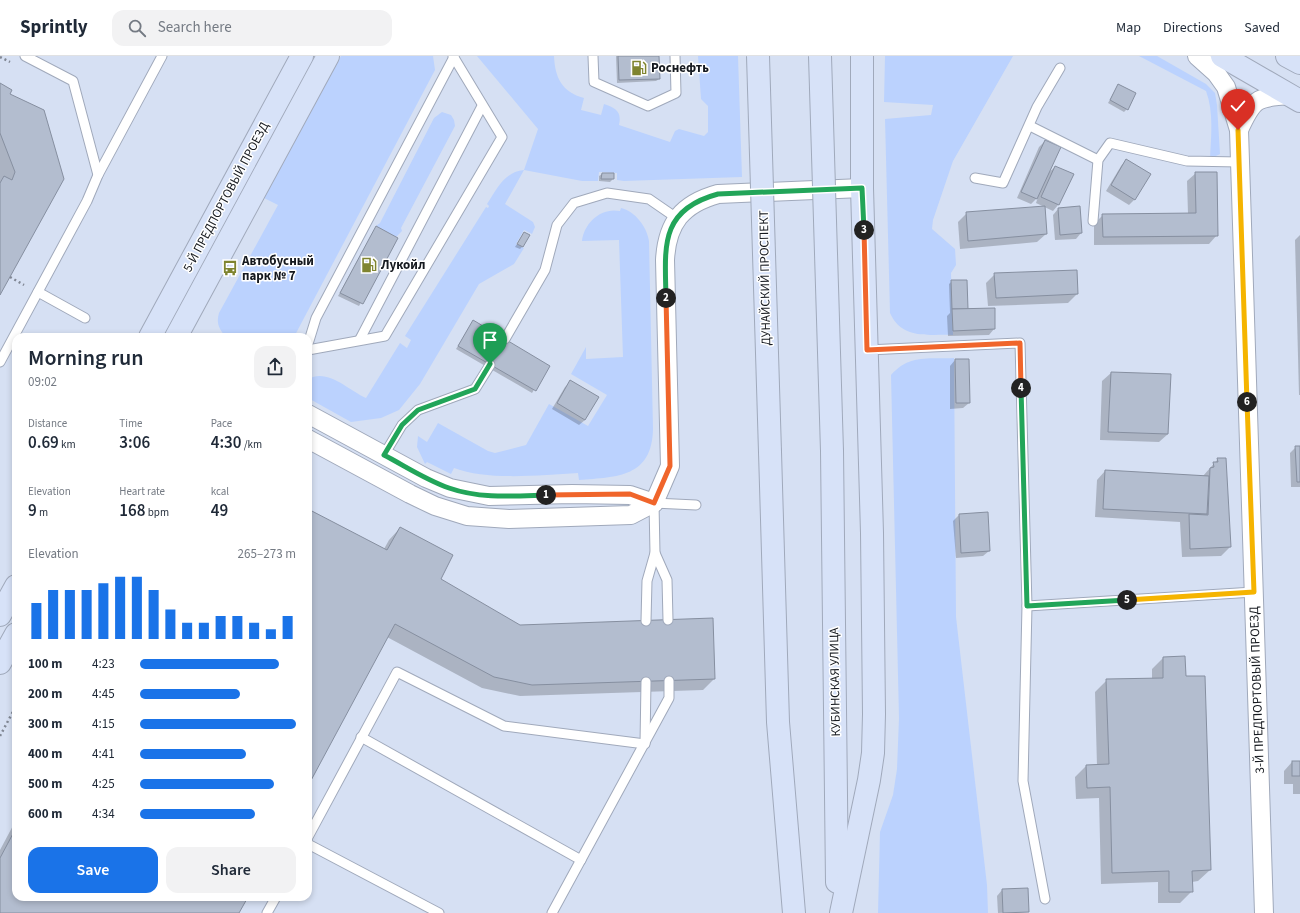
<!DOCTYPE html>
<html lang="en">
<head>
<meta charset="utf-8">
<style>
	:root { --surface:#fff; --page:#f2f2f3; --text:#1f2937; --muted:#747a83; --line:#e0e1e3; --accent:#1a73e8 }
	body { margin:0; font-family:"Source Sans 3",sans-serif; background:var(--page); color:var(--text); height:100vh; display:flex; flex-direction:column; font-size:15px; white-space:nowrap }
	* { box-sizing:border-box; margin:0 }
	p { font-size:13px; color:var(--muted) }
	.icon { flex:none; width:22px; height:22px; fill:none; stroke:currentColor; stroke-width:2; stroke-linecap:round; stroke-linejoin:round }
	.map { position:relative; flex:1; overflow:hidden }
	.drawer { position:absolute; left:12px; top:277px; width:300px; height:568px; display:flex; flex-direction:column; background:var(--surface); border-radius:12px; box-shadow:0 2px 6px #0003 }
	.drawer>* { flex:none }
	.pin { position:absolute; display:grid; place-items:center; width:34px; height:34px; color:#fff; margin:-41px -17px; border-radius:50% 50% 50% 0; rotate:-45deg; box-shadow:0 0 4px #0007 }
	.pin .icon { rotate:45deg }
	.km { position:absolute; width:20px; height:20px; margin:-10px; border-radius:50%; background:#222; color:#fff; font-size:11px; line-height:20px; text-align:center }
	.round { display:grid; place-items:center; flex:none; width:42px; height:42px; border-radius:12px; background:var(--page) }
	.overview { display:flex; align-items:center; justify-content:space-between; height:68px; padding:0 16px }
	h1 { font-size:22px; font-weight:600; line-height:30px }
	.metrics { display:grid; grid-template-columns:repeat(3,1fr); gap:6px; height:68px; padding:4px 16px }
	.metrics div { display:grid; align-content:center }
	.metrics b { font-size:17px; font-weight:600 }
	.metrics small { font-size:11px; font-weight:400 }
	.metrics p { font-size:11px }
	.chart { height:112px; padding:8px 16px }
	.chart p { display:flex; justify-content:space-between }
	.chart svg { width:100%; height:72px; margin-top:4px; stroke:var(--accent); stroke-width:6 }
	.button { display:flex; gap:8px; margin-top:auto; padding:8px 16px }
	.button a { flex:1; height:46px; border-radius:12px; background:var(--accent); color:#fff; font-size:16px; font-weight:600; line-height:46px; text-align:center }
	.button a+a { background:var(--page); color:var(--text) }
	ul { padding:0 16px; list-style:none; font-size:13px }
	li { display:grid; grid-template-columns:64px 48px 1fr; align-items:center; height:30px }
	li i { height:10px; border-radius:5px; background:var(--accent) }
	header { display:flex; align-items:center; gap:24px; box-sizing:border-box; height:56px; padding:0 20px; background:var(--surface); border-bottom:1px solid var(--line) }
	header strong { font-size:19px }
	nav { display:flex; gap:22px; margin-inline-start:auto; font-size:14px }
	.search { width:280px; height:36px; background:var(--page); display:flex; align-items:center; gap:10px; box-sizing:border-box; padding:0 14px; border-radius:12px; color:var(--muted); font-size:15px }
	.map>svg:first-child { display:block }
	.green { fill:#bbd2fe }
	.shadow { fill:#0003 }
	.building { fill:#b3bdcf; stroke:#868fa0 }
	.lines { fill:none; stroke-linecap:round; stroke-linejoin:round }
	.lane-casing { stroke:#a0a9bb; stroke-width:11 }
	.street-casing { stroke:#a0a9bb; stroke-width:20 }
	.secondary-casing { stroke:#a0a9bb; stroke-width:24 }
	.path { stroke:#808794; stroke-width:2.5; stroke-dasharray:2 3; stroke-linecap:butt }
	.lane { stroke:#fff; stroke-width:9 }
	.street { stroke:#fff; stroke-width:18 }
	.secondary { stroke:#d7e2f8; stroke-width:22 }
	.secondary-bridge-casing { stroke:#a0a9bb; stroke-width:24; stroke-linecap:butt }
	.secondary-bridge { stroke:#d7e2f8; stroke-width:22 }
	.split-1-casing { stroke:#fff; stroke-width:8 }
	.split-2-casing { stroke:#fff; stroke-width:8 }
	.split-3-casing { stroke:#fff; stroke-width:8 }
	.split-4-casing { stroke:#fff; stroke-width:8 }
	.split-5-casing { stroke:#fff; stroke-width:8 }
	.split-6-casing { stroke:#fff; stroke-width:8 }
	.split-7-casing { stroke:#fff; stroke-width:8 }
	.split-1 { stroke:#22a559; stroke-width:5 }
	.split-2 { stroke:#f0652b; stroke-width:5 }
	.split-3 { stroke:#22a559; stroke-width:5 }
	.split-4 { stroke:#f0652b; stroke-width:5 }
	.split-5 { stroke:#22a559; stroke-width:5 }
	.split-6 { stroke:#f5b400; stroke-width:5 }
	.split-7 { stroke:#f5b400; stroke-width:5 }
	.labels { text-anchor:middle; dominant-baseline:central; stroke-width:3; stroke-linejoin:round; paint-order:stroke }
	.poi-label { font-size:13px; font-weight:bold; fill:#15191f; stroke:#fff; text-anchor:start }
	.street-label { font-size:13px; fill:#15191f; stroke:#fff }
</style>
</head>
<body>
<header>
<strong>Sprintly</strong>
<div class="search"><svg class="icon" aria-label="search" viewBox="0 0 24 24"><circle cx="10" cy="10" r="6"/><path d="M15 15l6 6"/></svg>Search here</div>
<nav><a>Map</a><a>Directions</a><a>Saved</a></nav>
</header>
<div class="map">
<svg width="1300" height="857" viewBox="0 0 1300 857">
	<rect width="100%" height="100%" fill="#d6e0f3"/>
	<!-- green -->
	<g class="green">
		<path d="M341,0H433L435,14L294,281H226C219,273 216,267 219,257L278,149L264,142Z"/>
		<path d="M477,0H554C555,22 562,36 584,42L581,54L601,59L604,48C616,52 622,56 619,69L670,86L675,75L679,73L704,80L708,76V50L701,43L698,0H738L742,121L624,125L617,124V117L599,116L598,125H582L524,114L505,148L533,166L535,171L532,178L524,174L516,188L524,192L514,208L479,228L420,328L399,354L381,362L351,366L308,342V323C328,312 348,334 366,342L400,287L407,292L411,284L405,280L486,151L488,152L489,150L487,148C497,133 504,116 524,114L538,73Z"/>
		<path d="M885,0H1013L953,105L933,164L932,173L955,193L956,209L951,217L953,279C928,278 902,284 890,257L885,63L931,59L933,49L884,46Z"/>
		<path d="M1139,0H1157L1206,28L1215,37L1217,49L1220,98L1210,103C1211,81 1214,56 1206,35Z"/>
		<path d="M442,56L451,59L454,64L455,70L401,172L402,175L396,181L376,170L380,167L434,62Z"/>
		<path d="M621,152C635,155 647,171 649,185L653,373C652,421 618,421 579,424L578,417C541,419 488,425 454,412L451,418L427,406L425,408L417,391L418,380L427,386L438,367L488,395L495,397L526,389L549,348L588,370L607,339L571,318L586,291V303L623,301L619,184L582,185C584,167 601,151 620,155Z"/>
		<path d="M954,302L956,561L987,829L988,857H878L880,776L893,739L897,713L899,662L891,319C909,298 929,303 954,302Z"/>
	</g>
	<!-- shadow -->
	<g class="shadow">
		<path d="M616,0H658L659,23L656,25L617,27Z"/>
		<path d="M0,28L8,38L43,55L0,238Z"/>
		<path d="M1118,29L1127,53L1124,56L1108,47Z"/>
		<path d="M1045,85L1047,118L1055,111L1072,118L1058,149L1053,155L1036,147L1038,141L1031,148L1017,142L1039,91Z"/>
		<path d="M1126,104L1135,143L1129,149L1106,135L1121,110Z"/>
		<path d="M1196,117L1217,179L1209,188L1094,189V168L1103,159L1188,158L1187,125Z"/>
		<path d="M602,118L613,123L610,126L599,125V120Z"/>
		<path d="M1058,153L1081,177L1076,183L1055,184L1053,159Z"/>
		<path d="M967,157L1046,178L1037,186L960,193L958,166Z"/>
		<path d="M376,171L397,182L359,250L338,240Z"/>
		<path d="M524,177L522,191L520,193L515,191Z"/>
		<path d="M1300,179V339H1299L1295,184Z"/>
		<path d="M995,218L1077,238L1068,247L988,250L986,227Z"/>
		<path d="M952,225L967,252L994,273L989,279L948,280L947,260L950,257L949,228Z"/>
		<path d="M473,265L549,310L532,337L456,293Z"/>
		<path d="M955,304L969,347L963,352L950,353V310Z"/>
		<path d="M1111,317L1168,378L1159,386L1100,384L1102,325Z"/>
		<path d="M571,326L598,342L585,364L579,369L552,353L565,331Z"/>
		<path d="M1296,391H1300V431H1291L1290,397Z"/>
		<path d="M1218,403L1230,491L1221,500L1182,501L1180,466L1095,461L1097,424L1105,415L1203,420Z"/>
		<path d="M308,454L384,493L389,484L400,472L440,524L520,570L714,623L703,634L520,640L482,632L387,581L308,727Z"/>
		<path d="M959,459L989,495L983,500L956,502L953,465Z"/>
		<path d="M1163,602L1185,621L1210,814L1198,825L1192,826V835L1180,847H1158V826L1101,828L1099,742L1076,743L1075,721L1086,710H1097L1095,636L1107,624L1152,623V613Z"/>
		<path d="M1292,706H1300V738H1293V728H1284V715Z"/>
		<path d="M16,764V841H247L238,857H0V794Z"/>
		<path d="M1002,834L1028,856L998,857L997,840Z"/>
	</g>
	<!-- building -->
	<g class="building">
		<path d="M618,0H659L660,23L619,24Z"/>
		<path d="M0,27L12,34L10,38L44,54L64,123L0,239V127L4,120L12,124L15,116L0,77Z"/>
		<path d="M1118,28L1136,37L1128,54L1110,44Z"/>
		<path d="M1045,84L1061,91L1037,143L1021,136Z"/>
		<path d="M1126,103L1151,118L1135,144L1111,129Z"/>
		<path d="M1055,110L1074,118L1059,149L1041,141Z"/>
		<path d="M1195,116H1217L1218,180L1103,181L1102,158L1196,157Z"/>
		<path d="M602,117H614V123H601Z"/>
		<path d="M1045,150L1047,178L968,185L966,156Z"/>
		<path d="M1080,150L1082,177L1060,179L1058,152Z"/>
		<path d="M376,170L398,182L363,248L340,237Z"/>
		<path d="M524,176L530,179L523,191L517,188Z"/>
		<path d="M1077,214L1078,238L996,242L994,217Z"/>
		<path d="M951,224H967L968,253H952Z"/>
		<path d="M995,252V273L953,275L952,253Z"/>
		<path d="M473,264L550,310L536,335L458,290Z"/>
		<path d="M955,303H969L970,347H956Z"/>
		<path d="M1111,316L1171,318L1168,378L1108,376Z"/>
		<path d="M570,324L599,341L585,364L557,347Z"/>
		<path d="M1295,390H1300V426H1297Z"/>
		<path d="M1217,402H1226L1231,491L1190,493L1189,458L1208,459L1210,412L1214,411L1213,406H1218Z"/>
		<path d="M1105,414L1209,420L1207,458L1103,453Z"/>
		<path d="M308,453L387,494L400,471L453,499L441,523L520,569L713,562L715,623L532,629L494,621L395,568L308,730Z"/>
		<path d="M988,456L990,495L961,497L959,458Z"/>
		<path d="M1185,600L1186,620H1205L1211,814L1192,815L1193,836H1169V815L1112,817L1110,731L1087,732L1086,709L1109,708L1106,623L1163,622V601Z"/>
		<rect x="1292" y="705" width="8" height="15"/>
		<path d="M16,772V841H248L239,857H0V802Z"/>
		<path d="M1028,832L1029,856L1003,857L1002,833Z"/>
	</g>
	<g class="lines">
		<defs>
			<g id="lane">
				<path d="M25,0L73,25L98,119"/>
				<path d="M593,0L594,26L648,50L676,37L675,0"/>
				<path d="M1030,70L1098,104"/>
				<path d="M975,122L1003,127L1037,51L1060,12"/>
				<path d="M1093,165L1098,104L1110,87L1187,105L1239,106"/>
				<path d="M38,236L85,262"/>
				<path d="M360,283L482,50"/>
				<path d="M505,283L545,214L557,169L574,147L607,137L649,143L678,163"/>
				<path d="M308,288L316,262L454,1"/>
				<path d="M308,294L385,280L502,81L453,0"/>
				<path d="M867,294L1020,287L1027,550L1023,725L1045,843"/>
				<path d="M0,306L87,145L98,119L162,0"/>
				<path d="M384,399L402,369L418,354L475,333L490,309"/>
				<path d="M655,497L667,524L668,564"/>
				<path d="M1027,550L1254,536"/>
				<path d="M646,565L647,525L655,497L654,447L696,449"/>
				<path d="M361,681L581,804"/>
				<path d="M645,687L646,626"/>
				<path d="M308,781L397,616L504,670L645,688"/>
				<path d="M308,788L439,857"/>
				<path d="M267,857L276,841"/>
				<path d="M552,857L669,642V625"/>
			</g>
			<g id="street">
				<path d="M1197,0L1216,17L1226,31L1239,74L1264,857"/>
				<path d="M1239,74C1253,43 1256,41 1290,39"/>
				<path d="M308,358L426,422L450,432L489,440L572,438L630,439L654,447"/>
				<path d="M308,383L410,438L435,450L467,460L509,463L631,459L654,447L670,410L665,204C667,167 682,148 718,138L862,132"/>
			</g>
			<g id="secondary">
				<path d="M1222,0L1300,45"/>
				<path d="M1287,0L1300,7"/>
				<path d="M150,281L302,0"/>
				<path d="M176,281L328,0"/>
				<path d="M832,395L837,826"/>
				<path d="M770,396L778,666L794,857"/>
				<path d="M0,559L16,530"/>
				<path d="M0,607L16,578"/>
				<path d="M841,857L869,724L873,697L874,658L872,477L862,132V0"/>
			</g>
		</defs>
		<!-- lane casing -->
		<use href="#lane" class="lane-casing"/>
		<!-- street casing -->
		<use href="#street" class="street-casing"/>
		<!-- secondary casing -->
		<use href="#secondary" class="secondary-casing"/>
		<!-- path -->
		<g class="path">
			<path d="M0,1L10,6"/>
			<path d="M10,221L24,229"/>
			<path d="M0,680L16,650"/>
		</g>
		<!-- lane -->
		<use href="#lane" class="lane"/>
		<!-- street -->
		<use href="#street" class="street"/>
		<!-- secondary -->
		<use href="#secondary" class="secondary"/>
		<defs>
			<g id="secondary-bridge">
				<path d="M758,0L770,396"/>
				<path d="M820,0L832,395"/>
			</g>
		</defs>
		<!-- secondary-bridge casing -->
		<use href="#secondary-bridge" class="secondary-bridge-casing"/>
		<!-- secondary-bridge -->
		<use href="#secondary-bridge" class="secondary-bridge"/>
	</g>
	<g class="lines">
		<defs>
			<path id="split-1" d="M490,308L475,333L418,354L402,369L384,399C405,410 426,424 449,432C480,443 514,440 546,439"/>
			<path id="split-2" d="M546,439L630,438L654,447L670,410L666,242"/>
			<path id="split-3" d="M666,242C665,191 659,154 718,138L862,132L864,174"/>
			<path id="split-4" d="M864,174L867,294L1020,287L1021,332"/>
			<path id="split-5" d="M1021,332L1027,550L1127,544"/>
			<path id="split-6" d="M1127,544L1254,536L1247,346"/>
			<path id="split-7" d="M1238,74L1247,346"/>
		</defs>
		<!-- split-1 casing -->
		<use href="#split-1" class="split-1-casing"/>
		<!-- split-2 casing -->
		<use href="#split-2" class="split-2-casing"/>
		<!-- split-3 casing -->
		<use href="#split-3" class="split-3-casing"/>
		<!-- split-4 casing -->
		<use href="#split-4" class="split-4-casing"/>
		<!-- split-5 casing -->
		<use href="#split-5" class="split-5-casing"/>
		<!-- split-6 casing -->
		<use href="#split-6" class="split-6-casing"/>
		<!-- split-7 casing -->
		<use href="#split-7" class="split-7-casing"/>
		<!-- split-1 -->
		<use href="#split-1" class="split-1"/>
		<!-- split-2 -->
		<use href="#split-2" class="split-2"/>
		<!-- split-3 -->
		<use href="#split-3" class="split-3"/>
		<!-- split-4 -->
		<use href="#split-4" class="split-4"/>
		<!-- split-5 -->
		<use href="#split-5" class="split-5"/>
		<!-- split-6 -->
		<use href="#split-6" class="split-6"/>
		<!-- split-7 -->
		<use href="#split-7" class="split-7"/>
	</g>
	<!-- icons -->
	<defs>
		<symbol id="fuel-bare" viewBox="-9 -9 18 18"><path d="M-5.5-6h7V0h2V4h1.3V-2.5L3-4.5l.8-.8L6-3V5H2.5V1h-1V6h-7ZM-4.2-4.7v3.2H.2V-4.7Z" fill="#7f842f" stroke="#fff" stroke-width="2.5" paint-order="stroke"/></symbol>
		<symbol id="bus-bare" viewBox="-9 -9 18 18"><path d="M-5-6H5V4H4V6H2V4H-2V6H-4V4H-5ZM-3.5-4V0h7V-4ZM-3.5 1.2v1.5H-2V1.2ZM2 1.2v1.5H3.5V1.2Z" fill="#7f842f" stroke="#fff" stroke-width="2.5" paint-order="stroke"/></symbol>
	</defs>
	<g fill-rule="evenodd">
		<use href="#fuel-bare" x="628" y="1" width="22" height="22"/>
		<use href="#fuel-bare" x="358" y="198" width="22" height="22"/>
		<use href="#bus-bare" x="219" y="201" width="22" height="22"/>
	</g>
	<g class="labels">
		<!-- poi labels -->
		<g class="poi-label">
			<text x="651" y="12">Роснефть</text>
			<text x="242" y="205">Автобусный<tspan x="242" dy="15">парк № 7</tspan></text>
			<text x="381" y="209">Лукойл</text>
		</g>
		<!-- street labels -->
		<g class="street-label">
			<text transform="translate(226 141) rotate(-62)">5-Й ПРЕДПОРТОВЫЙ ПРОЕЗД</text>
			<text transform="translate(765 222) rotate(-91)">ДУНАЙСКИЙ ПРОСПЕКТ</text>
			<text transform="translate(835 626) rotate(-91)">КУБИНСКАЯ УЛИЦА</text>
			<text transform="translate(1257 634) rotate(-92)">3-Й ПРЕДПОРТОВЫЙ ПРОЕЗД</text>
		</g>
	</g>
</svg>
<div class="pin" style="left:490px;top:308px;background:#1e9e55"><svg class="icon" aria-label="arrive" viewBox="0 0 24 24"><path d="M6 21V4h12l-3 4 3 4H6"/></svg></div>
<div class="pin" style="left:1238px;top:74px;background:#d93025"><svg class="icon" aria-label="check" viewBox="0 0 24 24"><path d="M5 12l5 5 9-10"/></svg></div>
<b class="km" style="left:546px;top:439px">1</b>
<b class="km" style="left:666px;top:242px">2</b>
<b class="km" style="left:864px;top:174px">3</b>
<b class="km" style="left:1021px;top:332px">4</b>
<b class="km" style="left:1127px;top:544px">5</b>
<b class="km" style="left:1247px;top:346px">6</b>
<section class="drawer">
<div class="overview"><div><h1>Morning run</h1><p>09:02</p></div><a class="round"><svg class="icon" aria-label="share" viewBox="0 0 24 24"><path d="M12 15V3M7 8l5-5 5 5M5 13v7h14v-7"/></svg></a></div>
<div class="metrics">
<div><p>Distance</p><b>0.69<small> km</small></b></div>
<div><p>Time</p><b>3:06</b></div>
<div><p>Pace</p><b>4:30<small> /km</small></b></div>
</div>
<div class="metrics">
<div><p>Elevation</p><b>9<small> m</small></b></div>
<div><p>Heart rate</p><b>168<small> bpm</small></b></div>
<div><p>kcal</p><b>49</b></div>
</div>
<div class="chart"><p><span>Elevation</span>265–273 m</p>
<svg viewBox="0 0 160 44" preserveAspectRatio="none"><path d="M5 44V22M15 44V14M25 44V14M35 44V14M45 44V10M55 44V6M65 44V6M75 44V14M85 44V26M95 44V34M105 44V34M115 44V30M125 44V30M135 44V34M145 44V38M155 44V30"/></svg>
</div>
<ul>
<li><b>100 m</b>4:23<i style="width:89%"></i></li>
<li><b>200 m</b>4:45<i style="width:64%"></i></li>
<li><b>300 m</b>4:15<i style="width:100%"></i></li>
<li><b>400 m</b>4:41<i style="width:68%"></i></li>
<li><b>500 m</b>4:25<i style="width:86%"></i></li>
<li><b>600 m</b>4:34<i style="width:74%"></i></li>
</ul>
<div class="button"><a>Save</a><a>Share</a></div>
</section>
</div>
</body>
</html>
